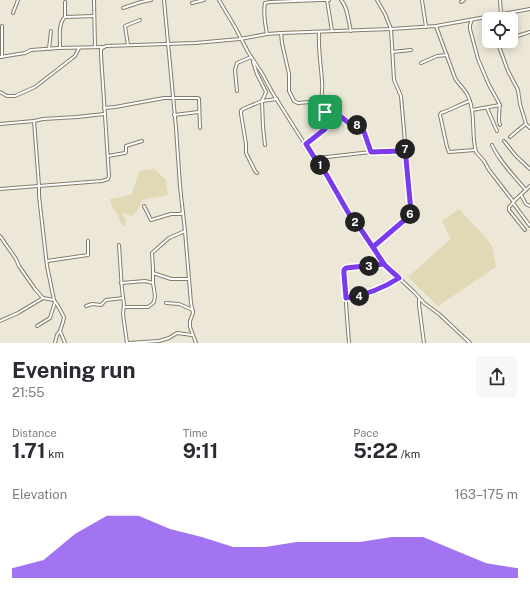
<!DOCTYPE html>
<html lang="en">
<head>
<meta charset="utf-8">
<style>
	:root { --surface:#fff; --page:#f7f7f7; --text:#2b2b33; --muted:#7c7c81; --accent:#7c3aed }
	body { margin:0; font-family:"Public Sans",sans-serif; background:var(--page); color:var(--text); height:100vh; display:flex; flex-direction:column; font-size:15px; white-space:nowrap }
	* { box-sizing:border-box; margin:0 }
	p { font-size:13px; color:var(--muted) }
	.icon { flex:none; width:22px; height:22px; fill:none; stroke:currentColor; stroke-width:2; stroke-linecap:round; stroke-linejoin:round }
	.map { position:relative; height:343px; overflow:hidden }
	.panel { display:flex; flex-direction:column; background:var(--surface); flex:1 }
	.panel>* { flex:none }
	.fabs { position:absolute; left:482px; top:12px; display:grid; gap:8px }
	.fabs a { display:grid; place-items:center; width:36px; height:36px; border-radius:6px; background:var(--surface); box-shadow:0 2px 10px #0003; font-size:20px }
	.pin { position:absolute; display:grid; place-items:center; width:34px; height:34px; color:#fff; margin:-17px; border-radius:8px; box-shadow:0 2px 6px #0006 }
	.km { position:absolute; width:20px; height:20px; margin:-10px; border-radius:50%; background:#222; color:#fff; font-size:11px; line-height:20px; text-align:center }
	.round { display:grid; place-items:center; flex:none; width:42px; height:42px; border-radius:6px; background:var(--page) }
	.head { display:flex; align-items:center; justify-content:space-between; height:68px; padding:0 12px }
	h1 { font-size:22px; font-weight:700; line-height:30px }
	.metrics { display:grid; grid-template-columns:repeat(3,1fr); gap:6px; height:68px; padding:4px 12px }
	.metrics div { display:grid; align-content:center }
	.metrics b { font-size:20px; font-weight:700 }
	.metrics small { font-size:11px; font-weight:400 }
	.metrics p { font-size:11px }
	.chart { height:112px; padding:8px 12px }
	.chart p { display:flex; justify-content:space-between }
	.chart svg { width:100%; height:72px; margin-top:4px; fill:var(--accent); opacity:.7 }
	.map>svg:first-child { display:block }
	.green { fill:#e1d8b5 }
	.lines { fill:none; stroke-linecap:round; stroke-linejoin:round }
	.street-casing { stroke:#817c6c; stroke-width:4 }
	.street { stroke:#fff; stroke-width:2 }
	.route-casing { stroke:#fff; stroke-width:8 }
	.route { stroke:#7c3aed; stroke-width:5 }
</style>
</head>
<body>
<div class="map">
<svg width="530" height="343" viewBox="0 0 530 343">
	<rect width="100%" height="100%" fill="#ece7d6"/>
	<!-- green -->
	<g class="green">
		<path d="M154,169L166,180L168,195L142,200L137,211L132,216L122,212L126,220L125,226L121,224L118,215L112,207L110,199L131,195C135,187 136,178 140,171Z"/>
		<path d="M459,209L485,237L492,246L496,267L438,306L408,277L451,239L442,221Z"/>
	</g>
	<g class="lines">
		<defs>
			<g id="street">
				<path d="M94,0L95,47"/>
				<path d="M164,0L176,128L180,186L185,231L191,303L193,313L190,321V327L196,343"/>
				<path d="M219,0L235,27L248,52L263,75L272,92L313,157L323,169L349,214L360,228L383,263L414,292L424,303L439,314L470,343"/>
				<path d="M320,0H329"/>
				<path d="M327,0L332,31"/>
				<path d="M341,0C348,7 348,21 351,31"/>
				<path d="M422,0L426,27"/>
				<path d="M500,0L501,14"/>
				<path d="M65,2V17"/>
				<path d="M461,2L464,0"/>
				<path d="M192,3L204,0"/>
				<path d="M123,8L141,2L151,0"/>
				<path d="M13,13L18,0"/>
				<path d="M472,20L470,25V29L478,59L489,85L499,103C501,110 497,117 500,125"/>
				<path d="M2,26V57"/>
				<path d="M436,26L455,78C458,84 465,89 468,96C476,113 471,134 476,152L484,161L489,170L513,201"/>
				<path d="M281,33L282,43L289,74V91L294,101L298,103L322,101"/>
				<path d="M267,34C265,24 263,13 265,3L270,2L320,0"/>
				<path d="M511,38L530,32"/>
				<path d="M497,41L508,71L518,90L520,104L526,124L530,128"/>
				<path d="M128,45L125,26L140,20"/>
				<path d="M60,48C60,39 58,23 65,17L94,16"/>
				<path d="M49,49L51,31"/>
				<path d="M392,52L411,50"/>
				<path d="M0,57L25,53L31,50L58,48L104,47"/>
				<path d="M253,62L257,74L266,92L262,101L263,127L265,145"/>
				<path d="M421,63L437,56L447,55"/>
				<path d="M237,91L235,70L237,63L251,57"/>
				<path d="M0,92L7,96H15L35,87L75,56L79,48"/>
				<path d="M470,101C460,104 451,110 441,113L440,115L447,147L449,152L475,150"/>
				<path d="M104,108L115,107L164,98H198L199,99L200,128"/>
				<path d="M487,108L497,131"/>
				<path d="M472,110L500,105"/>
				<path d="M325,112L336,114L340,116L350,124L362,126L371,152"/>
				<path d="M174,115L199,112"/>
				<path d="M34,121L39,186V196L47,266L54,300"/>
				<path d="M0,124L34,121L43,119L77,117L104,114"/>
				<path d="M510,137C515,133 520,128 526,124"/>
				<path d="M504,141L516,156L530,169"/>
				<path d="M306,144L325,130C330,120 323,109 322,100C321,93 323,87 322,81C321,65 318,49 319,32"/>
				<path d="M492,145C500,162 514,176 526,190"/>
				<path d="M108,156L125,153L126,152V146L142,141"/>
				<path d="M314,157H327L371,152L396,151L403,150L405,148"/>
				<path d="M257,173L255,171L246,153V144L241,114V111L243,109L262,101L277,99"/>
				<path d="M530,186L514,201L513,203L530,226"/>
				<path d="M0,189L102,181L108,179L109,176L101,55V49L106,46L195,43L240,39L267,34L281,33L391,29L436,26L530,9"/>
				<path d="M521,195L526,204L530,206"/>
				<path d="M513,203L509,207V210L525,230"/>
				<path d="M144,206L151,220L171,214H181L183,212"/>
				<path d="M0,236L16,259L19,266L35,289L43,298L54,300L58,306L64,317L63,322L60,331L65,343"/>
				<path d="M119,245L122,290L124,304L123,314L127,343"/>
				<path d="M373,247L408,217L411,212V210L401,96L394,80L391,29L385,14L377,0"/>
				<path d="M47,261L88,255V241"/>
				<path d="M153,273L171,279H189"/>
				<path d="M121,283L145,281L153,283"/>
				<path d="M346,298C366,295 381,289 398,278"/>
				<path d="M419,299V305L424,343"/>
				<path d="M166,303L179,304L193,310"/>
				<path d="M86,306L92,304L101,305L106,300L123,298"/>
				<path d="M124,307H148L152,304L154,302L155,296L153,283V269L152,253L169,238L185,231"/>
				<path d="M0,321L18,313L43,298"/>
				<path d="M37,326L50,318L55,302"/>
				<path d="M55,343L57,335L60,331"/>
				<path d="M128,343L159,341L169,338L177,333L192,335"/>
				<path d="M349,343L344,277L345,269L348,267L385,264"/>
			</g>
		</defs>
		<!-- street casing -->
		<use href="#street" class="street-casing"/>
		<!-- street -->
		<use href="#street" class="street"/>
	</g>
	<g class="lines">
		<defs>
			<path id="route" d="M325,112L326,124L325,129L306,144L314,157L321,165L349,214L360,228L384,264L346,268L344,270V274L346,298C366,295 382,289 399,278C394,273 388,269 384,264C380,259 377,253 373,247L408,217L411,212L405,148L401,151L371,152L362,126L350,124L340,116L336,114L325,112"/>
		</defs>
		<!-- route casing -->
		<use href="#route" class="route-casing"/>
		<!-- route -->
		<use href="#route" class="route"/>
	</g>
</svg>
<div class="fabs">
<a><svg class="icon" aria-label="locate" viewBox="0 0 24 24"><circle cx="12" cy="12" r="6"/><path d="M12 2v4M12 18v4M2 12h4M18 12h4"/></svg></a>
</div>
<div class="pin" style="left:325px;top:112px;background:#1e9e55"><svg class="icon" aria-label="arrive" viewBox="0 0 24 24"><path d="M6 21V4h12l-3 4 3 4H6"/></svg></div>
<b class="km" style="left:320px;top:165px">1</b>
<b class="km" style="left:355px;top:222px">2</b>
<b class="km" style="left:369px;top:266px">3</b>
<b class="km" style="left:359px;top:296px">4</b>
<b class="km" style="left:410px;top:214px">6</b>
<b class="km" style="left:405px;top:149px">7</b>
<b class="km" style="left:357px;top:125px">8</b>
</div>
<section class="panel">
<div class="head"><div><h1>Evening run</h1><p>21:55</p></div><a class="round"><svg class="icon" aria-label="share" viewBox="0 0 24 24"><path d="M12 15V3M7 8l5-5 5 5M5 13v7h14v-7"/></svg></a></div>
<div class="metrics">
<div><p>Distance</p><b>1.71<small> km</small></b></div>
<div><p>Time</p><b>9:11</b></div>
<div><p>Pace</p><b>5:22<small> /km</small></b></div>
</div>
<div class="chart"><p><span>Elevation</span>163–175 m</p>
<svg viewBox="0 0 160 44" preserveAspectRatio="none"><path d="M0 44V38L10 33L20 17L30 6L40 6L50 14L60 19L70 25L80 25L90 22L100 22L110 22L120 19L130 19L140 27L150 35L160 38V44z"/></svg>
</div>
</section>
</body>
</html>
